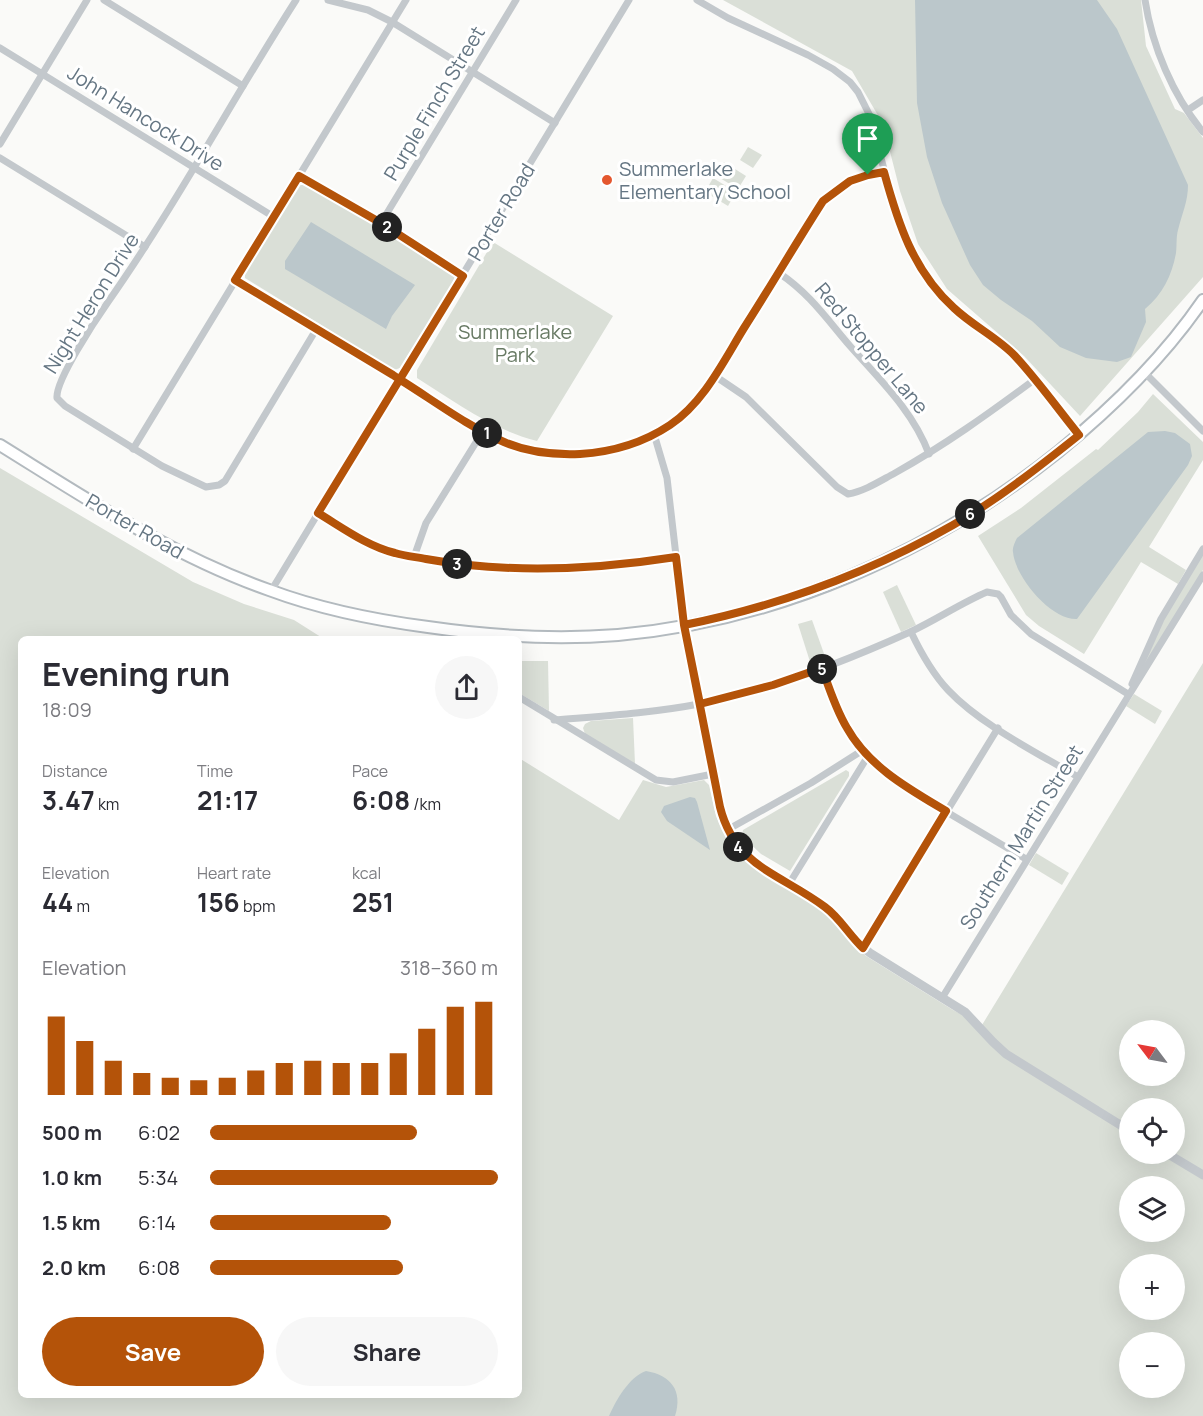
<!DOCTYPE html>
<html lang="en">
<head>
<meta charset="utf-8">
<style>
	:root { --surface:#fff; --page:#f7f7f7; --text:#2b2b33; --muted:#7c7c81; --accent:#b45309 }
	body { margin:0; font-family:Manrope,sans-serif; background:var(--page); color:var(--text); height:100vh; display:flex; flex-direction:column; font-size:22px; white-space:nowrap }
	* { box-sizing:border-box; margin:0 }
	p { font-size:20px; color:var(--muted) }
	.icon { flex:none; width:33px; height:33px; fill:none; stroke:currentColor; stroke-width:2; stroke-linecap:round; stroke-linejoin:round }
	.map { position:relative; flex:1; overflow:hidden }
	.details { position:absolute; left:18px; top:636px; width:504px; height:762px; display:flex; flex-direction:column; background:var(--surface); border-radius:9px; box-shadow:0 6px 24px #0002 }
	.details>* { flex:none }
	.needle { width:39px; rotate:302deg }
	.controls { position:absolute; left:1119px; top:1020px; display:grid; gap:12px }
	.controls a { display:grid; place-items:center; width:66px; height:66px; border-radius:50%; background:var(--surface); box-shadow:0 6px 24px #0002; font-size:30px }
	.pin { position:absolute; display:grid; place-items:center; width:51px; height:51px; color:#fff; margin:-62px -26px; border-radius:50% 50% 50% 0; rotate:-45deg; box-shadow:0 0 6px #0007 }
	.pin .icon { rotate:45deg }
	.km { position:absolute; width:30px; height:30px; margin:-15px; border-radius:50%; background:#222; color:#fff; font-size:16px; line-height:30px; text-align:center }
	.round { display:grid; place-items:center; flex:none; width:63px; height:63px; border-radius:32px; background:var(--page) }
	.overview { display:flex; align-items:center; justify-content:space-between; height:102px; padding:0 24px }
	h1 { font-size:33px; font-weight:700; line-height:45px }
	.stats { display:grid; grid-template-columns:repeat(3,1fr); gap:9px; height:102px; padding:6px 24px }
	.stats div { display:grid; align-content:center }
	.stats b { font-size:26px; font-weight:700 }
	.stats small { font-size:16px; font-weight:400 }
	.stats p { font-size:16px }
	.chart { height:168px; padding:12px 24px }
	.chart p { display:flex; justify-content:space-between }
	.chart svg { width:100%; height:108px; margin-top:6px; stroke:var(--accent); stroke-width:6 }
	.primary-button { display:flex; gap:12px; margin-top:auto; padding:12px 24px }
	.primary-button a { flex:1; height:69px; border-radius:36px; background:var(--accent); color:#fff; font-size:24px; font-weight:700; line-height:69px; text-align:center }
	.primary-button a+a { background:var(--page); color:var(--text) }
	ul { padding:0 24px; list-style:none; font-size:20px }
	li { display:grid; grid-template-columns:96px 72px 1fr; align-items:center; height:45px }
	li i { height:15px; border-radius:8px; background:var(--accent) }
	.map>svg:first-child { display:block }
	.green { fill:#dadfd7; fill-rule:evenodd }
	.water { fill:#bbc7cb }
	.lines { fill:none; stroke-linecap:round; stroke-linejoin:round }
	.secondary-casing { stroke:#b3babf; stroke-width:14 }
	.minor { stroke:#c3c8cc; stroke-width:7 }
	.tertiary { stroke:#c3c8cc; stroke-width:9 }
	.secondary { stroke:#fff; stroke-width:10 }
	.route-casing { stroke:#fff; stroke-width:12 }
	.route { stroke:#b45309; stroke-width:8 }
	.poi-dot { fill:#e4572e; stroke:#fff; stroke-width:2 }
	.labels { text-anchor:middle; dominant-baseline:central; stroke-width:6; stroke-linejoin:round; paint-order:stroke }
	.street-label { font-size:20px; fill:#657683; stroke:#fff }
	.poi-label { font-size:20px; fill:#657683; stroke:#fff; text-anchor:start }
	.park-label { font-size:20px; fill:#687a64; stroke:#fff }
</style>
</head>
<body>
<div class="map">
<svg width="1203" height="1416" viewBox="0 0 1203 1416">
	<rect width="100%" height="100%" fill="#fafaf8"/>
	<!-- green -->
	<g class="green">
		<path d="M723,0H1141L1146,46L1175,109L1184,113L1203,138V277L1080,416L1024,356L947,289L918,244L900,191L883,124L852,71Z"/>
		<path d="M748,147L762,155L753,168L740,160Z"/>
		<path d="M724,162L746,176L738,189L715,175Z"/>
		<path d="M713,178L736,192L728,206L705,192Z"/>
		<path d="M301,183L307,184L454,273L455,276L452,284L400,368L394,370L389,367L245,278V272Z"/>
		<path d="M493,242L613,316L537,441C493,430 455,402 417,378V370Z"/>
		<path d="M1153,394L1203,442V460L1149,547L1186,570L1178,584L1141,562L1084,654L1039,626L1026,615L978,536L1021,508L1096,449L1098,450L1138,412Z"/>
		<path d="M0,468L193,582L244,604L294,620L324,639H21V1395H519V758L619,820L643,780L666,787L704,780L709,785L716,816L723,832L732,846L745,860L826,913L851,942L866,956L953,1010L982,1025L1203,663V1416H0ZM1130,1030H1174V1076H1130ZM1130,1108H1174V1154H1130ZM1130,1186H1174V1232H1130ZM1130,1264H1174V1310H1130ZM1130,1342H1174V1388H1130Z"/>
		<path d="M1203,554V570L1142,669L1164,619Z"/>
		<path d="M897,585L916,625L901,632L883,592Z"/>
		<path d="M812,620L827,662L812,668L798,624Z"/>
		<path d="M519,661H548L549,711L519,693Z"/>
		<path d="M1134,694L1162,711L1155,724L1126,706Z"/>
		<path d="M633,718L635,764L585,734L583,728L585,724L591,721Z"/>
		<path d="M846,770L849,772V776L790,871L761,854L742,836L743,830Z"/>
		<path d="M1036,853L1069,873L1062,885L1029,865Z"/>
	</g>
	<!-- water -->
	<g class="water">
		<path d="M915,0H1097L1117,29L1188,185C1188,202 1182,213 1178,230C1176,237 1177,245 1176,253C1172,275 1163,294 1145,309L1146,322L1131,357L1117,362L1086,358L1060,347L1032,321L1001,300L983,285L970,265L942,203L927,157L917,103Z"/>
		<path d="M311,222L415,285L392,316L386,329L285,269V261Z"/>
		<path d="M1165,431L1175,433L1190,444L1192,456L1188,465L1077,619C1051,620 1015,577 1013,552C1012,548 1015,542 1017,538L1148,432Z"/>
		<path d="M690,797L695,798L697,802L710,850L667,821L661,812L664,806Z"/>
		<path d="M646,1371C671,1375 683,1391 675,1416H609C616,1400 629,1377 646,1371Z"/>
	</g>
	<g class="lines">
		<defs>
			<path id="secondary" d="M0,445C87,499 172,556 269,590C320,609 374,620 428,627C490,636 554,640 618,635C778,621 933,552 1058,452C1112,408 1164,357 1203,300"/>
		</defs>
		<!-- secondary casing -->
		<use href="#secondary" class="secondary-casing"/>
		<!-- minor -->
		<g class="minor">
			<path d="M104,0L243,86"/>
			<path d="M296,0C232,100 176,205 108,302C96,319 55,381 57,398L65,406L162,466L206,487L219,485L225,481L317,328"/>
			<path d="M328,0L368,10L392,22L555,123"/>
			<path d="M697,0L728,18L808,55L833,69L850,82L858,92L870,116L897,219L922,271L953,307L1015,356L1079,435"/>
			<path d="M1145,0C1152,46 1173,96 1203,132"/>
			<path d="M0,48L274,217"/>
			<path d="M1188,110L1203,100"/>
			<path d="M0,144L87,0"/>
			<path d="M0,158L145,247"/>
			<path d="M299,176L381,223L463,276"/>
			<path d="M381,223L516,0"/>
			<path d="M779,273C810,294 826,318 850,346C880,380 913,411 929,454"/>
			<path d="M235,280L505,443C567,462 637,458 686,412C711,388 728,355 746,326C772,284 796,242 823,201L850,181L884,172"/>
			<path d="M1144,372L1203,431"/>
			<path d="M715,376L746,397L837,487L848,494C865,491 880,481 895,473C945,445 988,414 1034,380"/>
			<path d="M654,434L667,478L684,625"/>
			<path d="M133,449L406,0"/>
			<path d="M319,513C343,528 367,546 395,553C405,556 416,557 426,559C509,574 593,569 676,557"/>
			<path d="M414,557L426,523L483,431"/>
			<path d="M271,591L629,0"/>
			<path d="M911,632C921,653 932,673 948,690C981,725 1036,752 1078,777"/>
			<path d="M822,668L846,728L863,750L880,768L940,808L1026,859"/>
			<path d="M1132,684L1161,619L1203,549"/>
			<path d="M519,697L656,780L673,782L713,774"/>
			<path d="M554,720C602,716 652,713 699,704C769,691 846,661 910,632C936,620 961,603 987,592L998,594L1001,597L1011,615L1031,634L1128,694"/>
			<path d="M727,830L811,783L863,750"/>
			<path d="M789,884L868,756"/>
			<path d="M863,948L998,728"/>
			<path d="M942,998L1203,575"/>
		</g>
		<!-- tertiary -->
		<g class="tertiary">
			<path d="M684,625L723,819C743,872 790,877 829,910C844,923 854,941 870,953L965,1012L993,1042L1006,1054L1130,1131"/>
			<path d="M1168,1154L1203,1175"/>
		</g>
		<!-- secondary -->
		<use href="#secondary" class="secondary"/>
	</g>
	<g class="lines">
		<defs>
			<path id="route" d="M868,175L850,181L823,201C796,243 771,286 744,328C723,362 704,402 670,425C643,443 612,452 580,454C556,455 527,452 504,442C467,426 433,400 399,379L393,375L235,280L299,176L381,223L463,276L318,513C343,528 367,546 395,553C405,556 416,557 426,559C509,574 593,570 676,557L684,625L720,807C735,867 781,874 825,907C840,918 849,935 863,948L946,811C909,789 869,767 847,728C836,710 829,688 822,668L773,685L700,704L684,625C778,606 869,573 953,525C997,500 1039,467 1079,435C1058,409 1038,381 1015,356C998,338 973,326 954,308C913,271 898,223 884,172L868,175"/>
		</defs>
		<!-- route casing -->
		<use href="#route" class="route-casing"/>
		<!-- route -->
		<use href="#route" class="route"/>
	</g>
	<!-- markers -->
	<circle class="poi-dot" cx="607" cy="180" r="6"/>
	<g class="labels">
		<!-- street labels -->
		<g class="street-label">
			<text transform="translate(434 103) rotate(-59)">Purple Finch Street</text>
			<text transform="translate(146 118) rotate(32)">John Hancock Drive</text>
			<text transform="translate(501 212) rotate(-59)">Porter Road</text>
			<text transform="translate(91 303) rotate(-58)">Night Heron Drive</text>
			<text transform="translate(872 348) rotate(50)">Red Stopper Lane</text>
			<text transform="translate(135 526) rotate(30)">Porter Road</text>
			<text transform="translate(1021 837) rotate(-58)">Southern Martin Street</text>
		</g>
		<!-- poi labels -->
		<g class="poi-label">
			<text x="619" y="168">Summerlake<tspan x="619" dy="23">Elementary School</tspan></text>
		</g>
		<!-- park labels -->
		<g class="park-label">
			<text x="515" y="331">Summerlake<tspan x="515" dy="23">Park</tspan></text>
		</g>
	</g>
</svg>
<div class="controls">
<a><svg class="needle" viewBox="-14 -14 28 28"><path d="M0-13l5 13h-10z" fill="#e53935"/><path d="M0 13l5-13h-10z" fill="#7c7c81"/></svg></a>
<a><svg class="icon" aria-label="locate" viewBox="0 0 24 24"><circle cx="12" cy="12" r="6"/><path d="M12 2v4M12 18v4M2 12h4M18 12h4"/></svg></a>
<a><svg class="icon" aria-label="layers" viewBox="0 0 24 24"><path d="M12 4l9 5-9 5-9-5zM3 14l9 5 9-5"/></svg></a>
<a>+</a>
<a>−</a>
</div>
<div class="pin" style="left:868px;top:175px;background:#1e9e55"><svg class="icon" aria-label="arrive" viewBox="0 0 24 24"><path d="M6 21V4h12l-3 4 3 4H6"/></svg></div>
<b class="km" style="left:487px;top:433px">1</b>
<b class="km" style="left:387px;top:227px">2</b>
<b class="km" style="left:457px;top:564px">3</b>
<b class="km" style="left:738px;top:847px">4</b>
<b class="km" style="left:822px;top:669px">5</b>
<b class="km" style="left:970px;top:514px">6</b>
<section class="details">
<div class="overview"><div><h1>Evening run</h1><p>18:09</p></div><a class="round"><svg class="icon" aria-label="share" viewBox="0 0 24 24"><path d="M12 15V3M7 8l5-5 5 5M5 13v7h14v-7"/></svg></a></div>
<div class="stats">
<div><p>Distance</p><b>3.47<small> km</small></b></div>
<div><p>Time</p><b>21:17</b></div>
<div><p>Pace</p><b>6:08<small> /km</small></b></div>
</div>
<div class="stats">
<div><p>Elevation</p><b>44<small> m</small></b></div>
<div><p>Heart rate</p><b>156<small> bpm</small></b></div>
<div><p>kcal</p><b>251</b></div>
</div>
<div class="chart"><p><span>Elevation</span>318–360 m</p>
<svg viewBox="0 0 160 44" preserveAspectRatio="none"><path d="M5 44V12M15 44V22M25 44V30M35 44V35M45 44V37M55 44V38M65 44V37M75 44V34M85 44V31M95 44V30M105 44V31M115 44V31M125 44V27M135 44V17M145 44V8M155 44V6"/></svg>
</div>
<ul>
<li><b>500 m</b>6:02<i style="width:72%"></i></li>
<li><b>1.0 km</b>5:34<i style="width:100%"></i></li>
<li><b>1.5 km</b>6:14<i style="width:63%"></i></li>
<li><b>2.0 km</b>6:08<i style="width:67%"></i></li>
</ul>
<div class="primary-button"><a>Save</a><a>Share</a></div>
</section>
</div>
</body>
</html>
